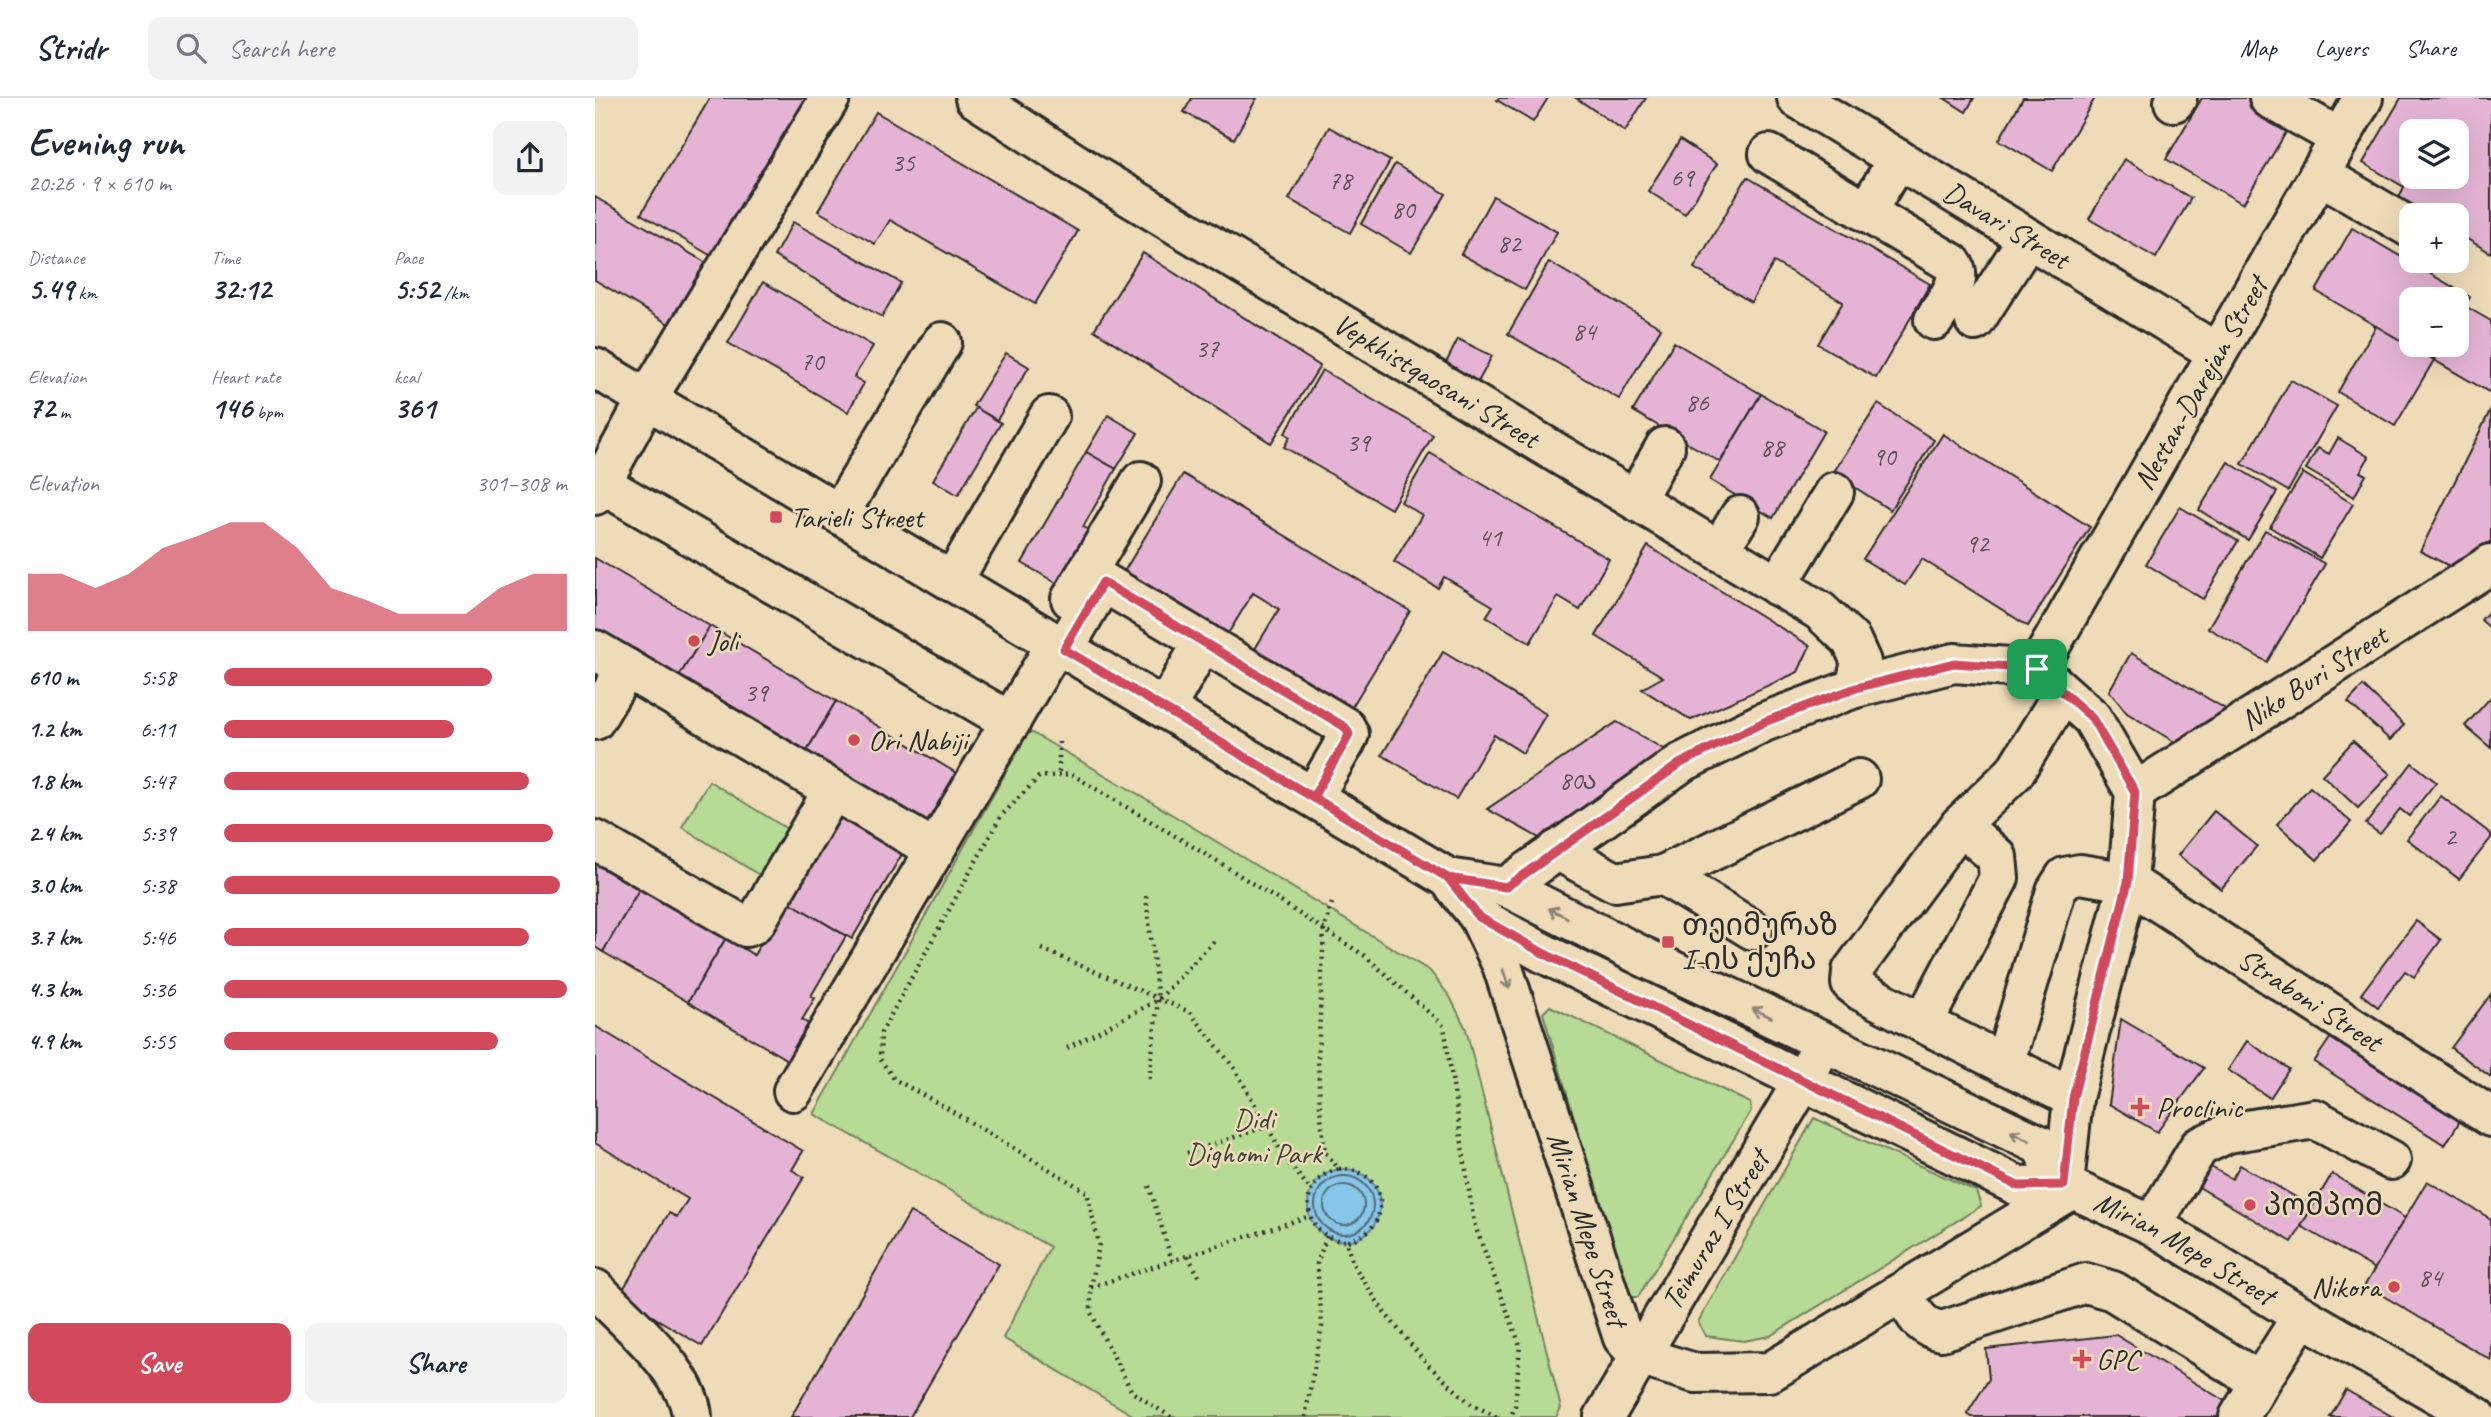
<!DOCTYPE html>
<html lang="en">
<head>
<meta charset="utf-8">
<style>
	:root { --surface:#fff; --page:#f2f2f3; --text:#1f2937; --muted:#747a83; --line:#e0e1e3; --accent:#d1495b }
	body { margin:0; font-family:Caveat,"Noto Sans Georgian",sans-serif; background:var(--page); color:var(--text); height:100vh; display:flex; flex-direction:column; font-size:26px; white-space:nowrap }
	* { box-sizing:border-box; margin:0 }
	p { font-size:23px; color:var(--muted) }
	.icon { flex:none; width:38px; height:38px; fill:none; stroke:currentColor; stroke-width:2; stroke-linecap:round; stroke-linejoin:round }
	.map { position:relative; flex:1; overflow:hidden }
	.panel { display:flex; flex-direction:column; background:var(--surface); width:595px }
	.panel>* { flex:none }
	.buttons { position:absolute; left:1804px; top:21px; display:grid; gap:14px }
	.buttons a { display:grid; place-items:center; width:70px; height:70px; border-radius:14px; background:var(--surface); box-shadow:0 7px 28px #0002; font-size:35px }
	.pin { position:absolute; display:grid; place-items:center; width:60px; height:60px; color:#fff; margin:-30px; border-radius:14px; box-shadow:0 4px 10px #0006 }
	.round { display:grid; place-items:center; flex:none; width:74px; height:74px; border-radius:14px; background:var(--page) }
	.headline { display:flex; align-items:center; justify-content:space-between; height:119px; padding:0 28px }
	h1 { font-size:38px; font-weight:600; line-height:52px }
	.stats { display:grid; grid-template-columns:repeat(3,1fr); gap:10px; height:119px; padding:7px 28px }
	.stats div { display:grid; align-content:center }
	.stats b { font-size:30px; font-weight:600 }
	.stats small { font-size:19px; font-weight:400 }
	.stats p { font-size:19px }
	.chart { height:196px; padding:14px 28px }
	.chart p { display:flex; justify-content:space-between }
	.chart svg { width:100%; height:126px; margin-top:7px; fill:var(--accent); opacity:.7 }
	.primary-button { display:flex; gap:14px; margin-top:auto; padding:14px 28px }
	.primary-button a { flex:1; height:80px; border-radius:14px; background:var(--accent); color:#fff; font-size:28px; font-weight:600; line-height:80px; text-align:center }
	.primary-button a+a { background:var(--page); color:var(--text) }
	ul { padding:0 28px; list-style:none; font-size:23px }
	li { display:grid; grid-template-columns:112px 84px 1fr; align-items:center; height:52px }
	li i { height:18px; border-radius:9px; background:var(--accent) }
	header { display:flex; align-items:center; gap:42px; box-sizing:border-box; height:98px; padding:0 35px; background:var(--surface); border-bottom:2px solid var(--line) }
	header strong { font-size:33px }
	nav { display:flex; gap:38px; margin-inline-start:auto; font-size:24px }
	.search { width:490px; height:63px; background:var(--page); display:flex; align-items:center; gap:18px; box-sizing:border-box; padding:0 24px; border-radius:14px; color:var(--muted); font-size:26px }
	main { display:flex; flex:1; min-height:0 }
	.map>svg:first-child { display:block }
	.green { fill:#b7da94; stroke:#718260; stroke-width:2 }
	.water { fill:#87c6e7; stroke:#62889c; stroke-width:2 }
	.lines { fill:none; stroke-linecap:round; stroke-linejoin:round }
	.shore { stroke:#506976; stroke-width:2 }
	.building { fill:#e5b4d4; stroke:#2b2b2b; stroke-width:2; fill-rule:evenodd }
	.minor-casing { stroke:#2b2b2b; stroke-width:44 }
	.major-casing { stroke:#2b2b2b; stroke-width:44 }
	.path { stroke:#2b2b2b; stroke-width:4.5; stroke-dasharray:2 5; stroke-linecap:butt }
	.minor { stroke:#eedbb8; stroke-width:38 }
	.major { stroke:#eedbb8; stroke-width:38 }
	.oneway { stroke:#8c8372 }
	.route-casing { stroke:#fff; stroke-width:14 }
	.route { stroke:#d1495b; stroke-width:9 }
	.poi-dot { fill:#d1495b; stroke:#eedbb8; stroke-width:2.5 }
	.labels { text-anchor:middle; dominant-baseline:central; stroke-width:5; stroke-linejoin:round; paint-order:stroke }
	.number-label { font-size:26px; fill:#5a4d55 }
	.street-label { font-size:30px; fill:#2b2b2b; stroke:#eedbb8 }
	.poi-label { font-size:30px; fill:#2b2b2b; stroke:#eedbb8; text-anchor:start }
	.park-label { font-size:30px; fill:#40453b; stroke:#eedbb8 }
</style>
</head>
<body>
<header>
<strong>Stridr</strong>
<div class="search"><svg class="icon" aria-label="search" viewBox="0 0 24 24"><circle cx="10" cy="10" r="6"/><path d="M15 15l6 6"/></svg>Search here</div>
<nav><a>Map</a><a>Layers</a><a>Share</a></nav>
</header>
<main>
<section class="panel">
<div class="headline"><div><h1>Evening run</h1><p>20:26 · 9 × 610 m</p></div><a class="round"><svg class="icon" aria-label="share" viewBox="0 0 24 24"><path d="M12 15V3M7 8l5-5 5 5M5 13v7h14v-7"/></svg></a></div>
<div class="stats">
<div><p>Distance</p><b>5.49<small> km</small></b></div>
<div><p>Time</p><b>32:12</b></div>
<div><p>Pace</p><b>5:52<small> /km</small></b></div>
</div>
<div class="stats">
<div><p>Elevation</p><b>72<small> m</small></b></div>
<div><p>Heart rate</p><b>146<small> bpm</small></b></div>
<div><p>kcal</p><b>361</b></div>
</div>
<div class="chart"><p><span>Elevation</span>301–308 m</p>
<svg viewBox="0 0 160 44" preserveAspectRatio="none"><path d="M0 44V24L10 24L20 29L30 24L40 15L50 11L60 6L70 6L80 15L90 29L100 33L110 38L120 38L130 38L140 29L150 24L160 24V44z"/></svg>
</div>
<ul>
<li><b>610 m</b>5:58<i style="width:78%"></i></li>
<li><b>1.2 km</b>6:11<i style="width:67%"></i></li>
<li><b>1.8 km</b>5:47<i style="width:89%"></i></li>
<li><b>2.4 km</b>5:39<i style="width:96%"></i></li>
<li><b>3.0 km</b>5:38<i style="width:98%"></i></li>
<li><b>3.7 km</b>5:46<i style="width:89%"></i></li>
<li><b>4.3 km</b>5:36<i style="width:100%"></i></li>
<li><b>4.9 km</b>5:55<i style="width:80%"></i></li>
</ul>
<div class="primary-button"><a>Save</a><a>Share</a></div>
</section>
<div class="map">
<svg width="1896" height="1319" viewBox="0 0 1896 1319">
	<rect width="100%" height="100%" fill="#eedbb8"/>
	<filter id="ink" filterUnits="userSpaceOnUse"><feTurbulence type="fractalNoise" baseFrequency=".0143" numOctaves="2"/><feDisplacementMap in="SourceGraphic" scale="14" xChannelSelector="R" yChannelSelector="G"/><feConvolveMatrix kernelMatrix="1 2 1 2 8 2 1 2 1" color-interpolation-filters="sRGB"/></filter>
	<g filter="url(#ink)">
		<!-- green -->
		<g class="green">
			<path d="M434,633L548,699L835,873L855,899L871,931L966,1310L961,1319H541L408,1240L455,1149L219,1016Z"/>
			<path d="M114,683L194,732L166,778L87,729Z"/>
			<path d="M955,908L1155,1005L1156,1013L1043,1199H1032L948,915Z"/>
			<path d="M1219,1020L1381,1093L1386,1108L1175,1238L1149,1243L1111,1238L1103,1224Z"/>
		</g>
		<!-- water -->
		<circle class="water" cx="749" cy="1107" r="36"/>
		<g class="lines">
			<!-- shore -->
			<g class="shore">
				<circle cx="749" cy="1107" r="29"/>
				<circle cx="749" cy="1107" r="20"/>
			</g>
		</g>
		<!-- building -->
		<g class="building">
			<path d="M115,0H214L118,159L46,116Z"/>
			<path d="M597,0H662L639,41L589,14Z"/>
			<path d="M904,0H953L938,24L902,2Z"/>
			<path d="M981,0H1051L1030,33Z"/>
			<path d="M1349,0H1379L1371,14Z"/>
			<path d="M1428,0H1500L1457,73L1404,42Z"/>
			<path d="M1607,0H1652L1696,26L1648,106L1571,61Z"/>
			<path d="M1806,0H1896V155L1862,135V117H1831L1803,101L1809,89L1768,65ZM1816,33H1862V79H1816Z"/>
			<path d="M281,14L483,133L440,206L295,122L280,146L223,113Z"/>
			<path d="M734,29L795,63L755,135L694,101Z"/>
			<path d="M1085,42L1122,66L1090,116L1053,93Z"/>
			<path d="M1529,61L1596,100L1561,160L1494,121Z"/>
			<path d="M800,66L851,96L816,155L766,126Z"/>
			<path d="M1152,79L1335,186L1281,280L1223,246L1248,204L1179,164L1156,204L1099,170Z"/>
			<path d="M898,98L962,134L930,192L866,156Z"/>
			<path d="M0,99L125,173L89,235L0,182Z"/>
			<path d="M198,124L306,185L287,219L179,158Z"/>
			<path d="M1757,130L1875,199L1862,222V201H1816V247H1847L1839,262L1721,193Z"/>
			<path d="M548,155L725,268L676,345L499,232Z"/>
			<path d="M954,164L1066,230L1024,301L913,236Z"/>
			<path d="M168,184L278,248L259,279L269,285L253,314L133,245Z"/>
			<path d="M1870,208L1896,223V290L1894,294L1839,262L1847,247H1862V222Z"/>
			<path d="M1781,228L1839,262L1800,328L1743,294Z"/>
			<path d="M863,241L897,258L881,288L848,271Z"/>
			<path d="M1079,244L1166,296L1125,364L1038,313Z"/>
			<path d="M411,255L434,269L402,322L378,308Z"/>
			<path d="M727,272L838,337L796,411L689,349L695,339L690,335Z"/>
			<path d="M1696,282L1742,308L1693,393L1647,366Z"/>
			<path d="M1166,296L1229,333L1178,420L1115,382Z"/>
			<path d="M1283,306L1339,342L1295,412L1238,375Z"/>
			<path d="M381,310L406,325L363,397L338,382Z"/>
			<path d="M1896,311V443L1858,470L1825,453Z"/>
			<path d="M513,317L543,335L521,371L491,354Z"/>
			<path d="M1348,336L1495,429L1433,528L1327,461L1310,487L1268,461Z"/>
			<path d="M1743,340L1774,359L1765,374L1771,377L1759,399L1711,371L1723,350L1734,356Z"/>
			<path d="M491,354L521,371L488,429L500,435L468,489L427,465Z"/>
			<path d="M835,355L1014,461L985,512L963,499L935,545L891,519L898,508L849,479L843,490L799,464L827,417L806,404Z"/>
			<path d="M1633,364L1682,394L1653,442L1604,412Z"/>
			<path d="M1708,375L1758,406L1725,460L1675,429Z"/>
			<path d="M588,376L815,513L754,614L657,556L684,511L658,495L631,539L527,477Z"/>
			<path d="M1585,409L1643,443L1608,501L1551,466Z"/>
			<path d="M1670,432L1730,466L1672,564L1613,530Z"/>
			<path d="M1053,448L1215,548L1203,574L1096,622L1047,591L1068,579L1001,538Z"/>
			<path d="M0,460L115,528L80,585L0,537Z"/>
			<path d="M1896,511V531L1886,522Z"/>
			<path d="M115,528L241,603L207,661L80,585Z"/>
			<path d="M848,554L951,616L928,655L899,637L861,701L787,657Z"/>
			<path d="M1536,555L1634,613L1588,649L1532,615L1514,593Z"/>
			<path d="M1768,588L1809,627L1795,642L1753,604Z"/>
			<path d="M1896,599V650L1870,628Z"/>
			<path d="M241,603L368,679L334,736L207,661Z"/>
			<path d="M1022,624L1070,652L948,742L892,711Z"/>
			<path d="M1758,643L1795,676L1763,710L1727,677Z"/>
			<path d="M1817,665L1841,684L1814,718L1805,711L1785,736L1771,726Z"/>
			<path d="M1715,689L1756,724L1722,762L1682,726Z"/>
			<path d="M1846,698L1896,736V740L1864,781L1812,741Z"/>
			<path d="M1619,713L1662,748L1626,791L1583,757Z"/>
			<path d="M241,717L307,756L257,841L191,802Z"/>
			<path d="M0,763L45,790L8,854L0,849Z"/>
			<path d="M45,790L131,840L93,904L8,854Z"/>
			<path d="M191,802L251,838L216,898L220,900L207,922L217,928L196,964L93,904L131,840L159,857Z"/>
			<path d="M1821,823L1846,842L1819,879L1810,873L1783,909L1766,896Z"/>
			<path d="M1896,896V979L1856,950Z"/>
			<path d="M1526,921L1609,970L1562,1034L1514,1006Z"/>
			<path d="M1744,927L1873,1010L1850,1047L1719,964Z"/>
			<path d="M0,928L208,1053L197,1072L209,1079L107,1248L24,1198L74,1115L82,1119L93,1101L0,1045Z"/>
			<path d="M1652,943L1694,971L1675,1000L1633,972Z"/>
			<path d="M1609,1065L1637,1081L1645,1067L1718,1109L1697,1144L1597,1085Z"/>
			<path d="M1737,1076L1810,1120L1780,1171L1706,1128Z"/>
			<path d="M1832,1083L1896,1121V1262L1770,1187Z"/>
			<path d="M315,1114L404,1166L315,1319H196Z"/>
			<path d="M1521,1237L1633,1305L1625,1319H1377L1372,1316L1394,1281L1391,1251Z"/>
			<path d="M1751,1292L1798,1319H1735Z"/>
		</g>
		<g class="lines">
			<defs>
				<g id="minor">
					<path id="s1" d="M380,0L492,73L1225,513L1256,542L1266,564L1260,590"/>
					<path id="s2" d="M1202,0L1621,254"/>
					<path d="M1674,0L1745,40"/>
					<path d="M1579,4L1582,0"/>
					<path d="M1174,56L1271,114L1303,61"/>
					<path d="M1724,76L1816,130"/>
					<path d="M1271,114L1357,165C1370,182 1349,206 1339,222"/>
					<path d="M1380,223L1433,140"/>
					<path d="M0,382L416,624"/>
					<path d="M0,397L52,301L235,0"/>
					<path d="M1040,402L1070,349"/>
					<path d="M244,416L347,244"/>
					<path d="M1124,453L1145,418"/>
					<path d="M357,484L454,318"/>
					<path d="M1182,488L1239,394"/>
					<path d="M476,501L546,383"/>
					<path d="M469,551L508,484L750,629L754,636L751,643L718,699"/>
					<path d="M0,552L340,752"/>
					<path id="s3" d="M1442,571L1768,0"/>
					<path d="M1468,595L1419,675L1365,727L1402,759L1404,780L1328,925L1478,1000"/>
					<path d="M570,611L608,544"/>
					<path d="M0,622L31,570"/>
					<path id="s4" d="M1540,694L1896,466"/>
					<path d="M0,742L151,829L157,827L162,822L238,692"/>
					<path d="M962,752L1020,784L1068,777L1264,681"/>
					<path d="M1068,777L1158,832"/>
					<path d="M911,789L1086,665L1169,624L1260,590L1359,565L1442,571L1497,620L1540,694L1533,784L1478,1000L1469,1087"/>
					<path id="s5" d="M884,819L907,867L1028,1240L1044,1258L1100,1275L1175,1274L1477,1091"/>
					<path d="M1328,925L1266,893L1256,885L1257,873L1365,727"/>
					<path id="s6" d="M1229,944L1445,1047L1469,1087L1557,1127L1707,1218L1882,1319"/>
					<path id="s7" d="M1409,966L1461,793L1470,779L1485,776L1533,784L1896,1019"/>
					<path d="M1208,983L1423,1088L1469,1087"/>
					<path d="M198,993L461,546"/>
					<path d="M1557,1127L1604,1049L1633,1035L1720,1021L1796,1062"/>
					<path d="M0,1191C30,1221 95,1276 97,1319"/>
					<path d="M1307,1195C1319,1214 1323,1229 1347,1233L1491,1185L1518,1193L1665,1284L1707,1218"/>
					<path d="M1644,1319L1665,1284"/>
				</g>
				<g id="major">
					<path d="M0,270L853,780L884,819L948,855L1208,983"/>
					<path d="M853,780L911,789L1049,859L1229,944L1208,983L1009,1319"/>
				</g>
			</defs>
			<!-- minor casing -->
			<use href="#minor" class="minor-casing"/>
			<!-- major casing -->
			<use href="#major" class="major-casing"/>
			<!-- path -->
			<g class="path">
				<path d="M464,644V676"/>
				<path d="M551,798L563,902L554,983"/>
				<path d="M737,805L729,831L723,959L725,1010L730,1054L744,1071C700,1081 705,1141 751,1143L758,1166L789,1214L833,1267L876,1306L902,1319"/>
				<path d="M447,851L595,914L640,971L691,1062L716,1092"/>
				<path d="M472,950L563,902L620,842"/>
				<path d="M592,1055L673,1028"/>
				<path d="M744,1071C794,1069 801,1134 751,1143"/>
				<path d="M554,1088L577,1163"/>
				<path d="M593,1158L606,1182"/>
				<path d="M496,1189L715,1118"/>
				<path d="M576,1319L537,1294L496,1215V1189L504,1147L492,1094L350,1009L299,981L285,961L286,935L406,718L444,679L476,676L627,766L770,858L849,928L879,1125L925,1247L920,1308L916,1319"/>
				<path d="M710,1319L727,1228L722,1165L732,1138"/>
			</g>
			<!-- minor -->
			<use href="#minor" class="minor"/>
			<!-- major -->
			<use href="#major" class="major"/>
		</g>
		<!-- one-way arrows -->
		<defs><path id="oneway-shaft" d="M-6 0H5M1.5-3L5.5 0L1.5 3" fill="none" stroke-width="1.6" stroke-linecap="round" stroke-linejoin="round" transform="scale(1.75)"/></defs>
		<g class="oneway">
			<use href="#oneway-shaft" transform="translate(963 815) rotate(-153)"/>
			<use href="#oneway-shaft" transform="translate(911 881) rotate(72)"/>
			<use href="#oneway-shaft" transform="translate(1167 915) rotate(-155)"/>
			<use href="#oneway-shaft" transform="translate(1425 1038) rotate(-154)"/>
		</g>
	</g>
	<g class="lines" filter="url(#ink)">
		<defs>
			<path id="route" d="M1442,571L1359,565L1261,590L1169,624L1086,665L911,789L853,780L469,551L508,484L750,629L754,636L751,643L718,699L853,780L884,819L948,855L1423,1088L1469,1087L1478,1000L1533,784L1540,694L1497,620L1442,571"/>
		</defs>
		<!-- route casing -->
		<use href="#route" class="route-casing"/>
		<!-- route -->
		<use href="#route" class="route"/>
	</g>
	<!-- markers -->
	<g class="poi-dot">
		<rect x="174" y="412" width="14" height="14" rx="3.5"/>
		<circle cx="99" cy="543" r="7"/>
		<circle cx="259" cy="642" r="7"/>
		<rect x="1066" y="837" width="14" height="14" rx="3.5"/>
		<path d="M1541.5 998.5h7v7h7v7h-7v7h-7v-7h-7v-7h7z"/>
		<circle cx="1655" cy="1107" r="7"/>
		<circle cx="1799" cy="1189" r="7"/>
		<path d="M1483.5 1250.5h7v7h7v7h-7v7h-7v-7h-7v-7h7z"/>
	</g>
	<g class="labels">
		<!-- number labels -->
		<g class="number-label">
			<text x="308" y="64">35</text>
			<text x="1087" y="79">69</text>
			<text x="745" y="82">78</text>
			<text x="808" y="111">80</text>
			<text x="914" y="145">82</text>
			<text x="989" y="233">84</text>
			<text x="612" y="250">37</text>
			<text x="217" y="263">70</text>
			<text x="1102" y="304">86</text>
			<text x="763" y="344">39</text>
			<text x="1177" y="349">88</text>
			<text x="1289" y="358">90</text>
			<text x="895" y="439">41</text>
			<text x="1382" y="445">92</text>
			<text x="161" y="594">39</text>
			<text x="983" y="682">80ა</text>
			<text x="1855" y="738">2</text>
			<text x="1835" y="1179">84</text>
		</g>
		<!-- street labels -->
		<g class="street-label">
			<text stroke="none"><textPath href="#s2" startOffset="245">Davari Street</textPath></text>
			<text stroke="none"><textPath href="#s1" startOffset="541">Vepkhistqaosani Street</textPath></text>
			<text stroke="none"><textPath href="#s3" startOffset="329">Nestan-Darejan Street</textPath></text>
			<text stroke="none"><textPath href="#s4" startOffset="212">Niko Buri Street</textPath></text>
			<text stroke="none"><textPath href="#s7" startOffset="478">Straboni Street</textPath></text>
			<text stroke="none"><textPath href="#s5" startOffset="331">Mirian Mepe Street</textPath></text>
			<text transform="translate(1120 1132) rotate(-59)">Teimuraz I Street</text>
			<text stroke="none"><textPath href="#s6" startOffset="422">Mirian Mepe Street</textPath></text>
		</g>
		<!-- poi labels -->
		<g class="poi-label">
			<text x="195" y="419">Tarieli Street</text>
			<text x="113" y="543">Joli</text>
			<text x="273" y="642">Ori Nabiji</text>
			<text x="1087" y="827">თეიმურაზ<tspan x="1087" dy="34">I-ის ქუჩა</tspan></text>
			<text x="1561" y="1009">Proclinic</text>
			<text x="1669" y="1107">პომპომ</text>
			<text x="1785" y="1189" text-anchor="end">Nikora</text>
			<text x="1501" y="1261">GPC</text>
		</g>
		<!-- park labels -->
		<g class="park-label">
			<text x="659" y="1021">Didi<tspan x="659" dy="34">Dighomi Park</tspan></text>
		</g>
	</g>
</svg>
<div class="buttons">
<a><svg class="icon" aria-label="layers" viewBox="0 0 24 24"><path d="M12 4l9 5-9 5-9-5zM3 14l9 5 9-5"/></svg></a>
<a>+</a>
<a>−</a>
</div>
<div class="pin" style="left:1442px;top:571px;background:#1e9e55"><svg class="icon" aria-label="arrive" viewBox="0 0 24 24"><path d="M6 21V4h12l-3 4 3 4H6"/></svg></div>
</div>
</main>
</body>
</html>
